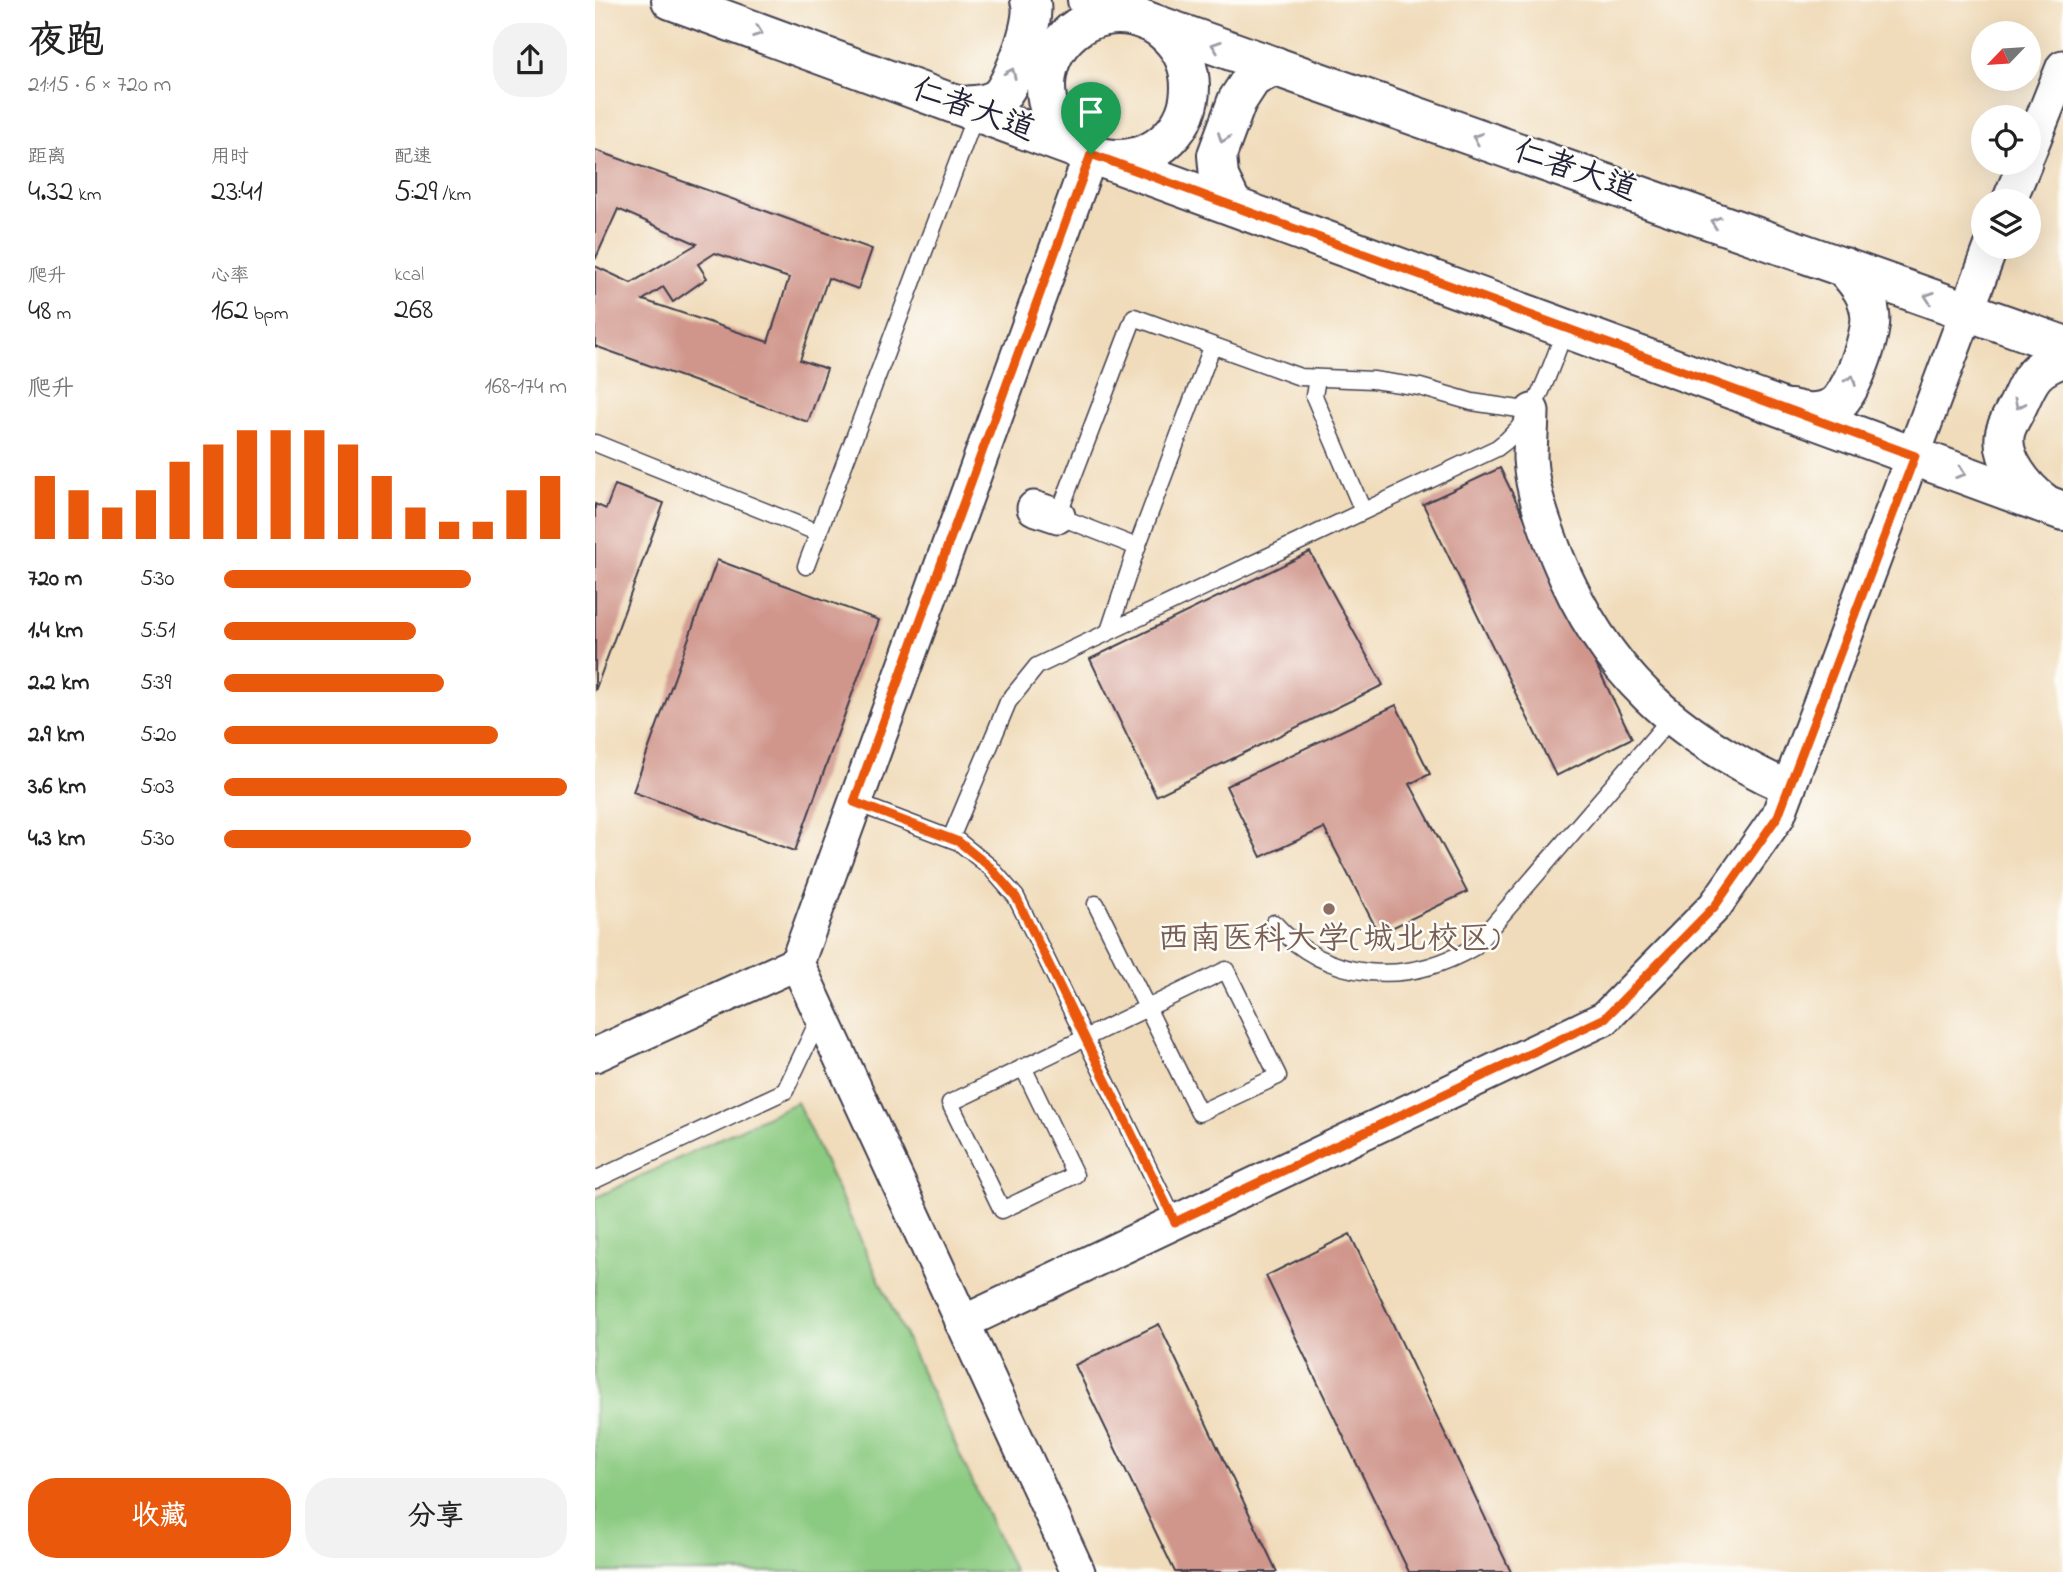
<!DOCTYPE html>
<html lang="zh">
<head>
<meta charset="utf-8">
<style>
	:root { --surface:#fff; --page:#f2f2f2; --text:#222; --muted:#767676; --accent:#ea580c }
	body { margin:0; font-family:"Indie Flower","LXGW WenKai TC",sans-serif; background:var(--page); color:var(--text); height:100vh; display:flex; flex-direction:column; font-size:26px; white-space:nowrap }
	* { box-sizing:border-box; margin:0 }
	p { font-size:23px; color:var(--muted) }
	.icon { flex:none; width:38px; height:38px; fill:none; stroke:currentColor; stroke-width:2; stroke-linecap:round; stroke-linejoin:round }
	.map { position:relative; flex:1; overflow:hidden }
	.drawer { display:flex; flex-direction:column; background:var(--surface); width:595px }
	.drawer>* { flex:none }
	.needle { width:46px; rotate:245deg }
	.tools { position:absolute; left:1376px; top:21px; display:grid; gap:14px }
	.tools a { display:grid; place-items:center; width:70px; height:70px; border-radius:50%; background:var(--surface); box-shadow:0 7px 28px #0002; font-size:35px }
	.pin { position:absolute; display:grid; place-items:center; width:60px; height:60px; color:#fff; margin:-72px -30px; border-radius:50% 50% 50% 0; rotate:-45deg; box-shadow:0 0 7px #0007 }
	.pin .icon { rotate:45deg }
	.round { display:grid; place-items:center; flex:none; width:74px; height:74px; border-radius:28px; background:var(--page) }
	.overview { display:flex; align-items:center; justify-content:space-between; height:119px; padding:0 28px }
	h1 { font-size:38px; font-weight:600; line-height:52px }
	.metrics { display:grid; grid-template-columns:repeat(3,1fr); gap:10px; height:119px; padding:7px 28px }
	.metrics div { display:grid; align-content:center }
	.metrics b { font-size:30px; font-weight:600 }
	.metrics small { font-size:19px; font-weight:400 }
	.metrics p { font-size:19px }
	.chart { height:196px; padding:14px 28px }
	.chart p { display:flex; justify-content:space-between }
	.chart svg { width:100%; height:126px; margin-top:7px; stroke:var(--accent); stroke-width:6 }
	.action { display:flex; gap:14px; margin-top:auto; padding:14px 28px }
	.action a { flex:1; height:80px; border-radius:28px; background:var(--accent); color:#fff; font-size:28px; font-weight:600; line-height:80px; text-align:center }
	.action a+a { background:var(--page); color:var(--text) }
	ul { padding:0 28px; list-style:none; font-size:23px }
	li { display:grid; grid-template-columns:112px 84px 1fr; align-items:center; height:52px }
	li i { height:18px; border-radius:9px; background:var(--accent) }
	main { display:flex; flex:1; min-height:0 }
	.map>svg:first-child { display:block }
	.green { fill:#8bca81; stroke:#56765e; stroke-width:2 }
	.building { fill:#d0968c; fill-rule:evenodd }
	.lines { fill:none; stroke-linecap:round; stroke-linejoin:round }
	.lane-casing { stroke:#413e4e; stroke-width:19 }
	.street-casing { stroke:#413e4e; stroke-width:37 }
	.secondary-casing { stroke:#413e4e; stroke-width:42 }
	.lane { stroke:#fff; stroke-width:16 }
	.street { stroke:#fff; stroke-width:33 }
	.secondary { stroke:#fff; stroke-width:38 }
	.oneway { stroke:#9c9ca7 }
	.route-casing { stroke:#fff; stroke-width:14 }
	.route { stroke:#ea580c; stroke-width:9 }
	.education-dot { fill:#8d6e63; stroke:#fdfcf7; stroke-width:2.5 }
	.labels { text-anchor:middle; dominant-baseline:central; stroke-width:5; stroke-linejoin:round; paint-order:stroke }
	.street-label { font-size:32px; fill:#22223b; stroke:#fdfcf7 }
	.education-label { font-size:32px; fill:#785e54; stroke:#fdfcf7 }
</style>
</head>
<body>
<main>
<section class="drawer">
<div class="overview"><div><h1>夜跑</h1><p>21:15 · 6 × 720 m</p></div><a class="round"><svg class="icon" aria-label="share" viewBox="0 0 24 24"><path d="M12 15V3M7 8l5-5 5 5M5 13v7h14v-7"/></svg></a></div>
<div class="metrics">
<div><p>距离</p><b>4.32<small> km</small></b></div>
<div><p>用时</p><b>23:41</b></div>
<div><p>配速</p><b>5:29<small> /km</small></b></div>
</div>
<div class="metrics">
<div><p>爬升</p><b>48<small> m</small></b></div>
<div><p>心率</p><b>162<small> bpm</small></b></div>
<div><p>kcal</p><b>268</b></div>
</div>
<div class="chart"><p><span>爬升</span>168–174 m</p>
<svg viewBox="0 0 160 44" preserveAspectRatio="none"><path d="M5 44V22M15 44V27M25 44V33M35 44V27M45 44V17M55 44V11M65 44V6M75 44V6M85 44V6M95 44V11M105 44V22M115 44V33M125 44V38M135 44V38M145 44V27M155 44V22"/></svg>
</div>
<ul>
<li><b>720 m</b>5:30<i style="width:72%"></i></li>
<li><b>1.4 km</b>5:51<i style="width:56%"></i></li>
<li><b>2.2 km</b>5:39<i style="width:64%"></i></li>
<li><b>2.9 km</b>5:20<i style="width:80%"></i></li>
<li><b>3.6 km</b>5:03<i style="width:100%"></i></li>
<li><b>4.3 km</b>5:30<i style="width:72%"></i></li>
</ul>
<div class="action"><a>收藏</a><a>分享</a></div>
</section>
<div class="map">
<svg width="1468" height="1572" viewBox="0 0 1468 1572">
	<rect width="100%" height="100%" fill="#fdfcf7"/>
	<filter id="ink" filterUnits="userSpaceOnUse"><feTurbulence type="fractalNoise" baseFrequency=".0143" numOctaves="2"/><feDisplacementMap in="SourceGraphic" scale="14" xChannelSelector="R" yChannelSelector="G"/><feConvolveMatrix kernelMatrix="1 2 1 2 8 2 1 2 1" color-interpolation-filters="sRGB"/></filter>
	<filter id="wash" filterUnits="userSpaceOnUse"><feTurbulence type="fractalNoise" baseFrequency=".00686" numOctaves="4" result="noise"/><feDisplacementMap in="SourceGraphic" scale="28" xChannelSelector="R" yChannelSelector="G"/><feGaussianBlur stdDeviation="1.57" result="paint"/><feColorMatrix in="noise" values="0 0 0 0 0 0 0 0 0 0 0 0 0 0 0 0 0 1.4 0 .05"/><feComposite in="paint" operator="in"/></filter>
	<g filter="url(#wash)">
		<rect width="100%" height="100%" fill="#f0dbba"/>
		<!-- green -->
		<path class="green" d="M202,1102L419,1572H0V1198Z"/>
		<g id="blocks">
			<!-- building -->
			<g class="building">
				<path d="M0,150L277,249L263,289L233,278L205,360L232,369L213,422L0,346V266L36,283L102,244L23,209L0,260ZM120,253L194,278L173,342L48,300L68,287L78,302L112,278L103,264Z"/>
				<path d="M905,468L1037,738L961,776L828,504Z"/>
				<path d="M20,485L69,503L0,691V504L11,509Z"/>
				<path d="M715,552L788,685L561,796L495,659Z"/>
				<path d="M122,560L284,620L200,851L38,792Z"/>
				<path d="M801,705L835,774L815,784L872,892L784,934L729,828L666,857L631,786Z"/>
				<path d="M755,1234L916,1572H814L671,1276Z"/>
				<path d="M564,1324L682,1572H580L480,1365Z"/>
			</g>
		</g>
	</g>
	<g filter="url(#ink)">
		<use href="#blocks" fill-opacity="0" stroke="#413e4e" stroke-width="2"/>
		<g class="lines">
			<defs>
				<g id="lane">
					<path d="M617,347L542,547L463,516L539,317L705,377L778,380L825,387L877,402L937,411"/>
					<path d="M722,378L719,396L768,511"/>
					<path d="M0,443L224,533"/>
					<path d="M211,566L381,113"/>
					<path d="M514,631L542,547"/>
					<path d="M259,802L364,842L395,867L421,897L580,1222"/>
					<path d="M356,838L413,702L442,666L902,448C942,420 953,372 971,328"/>
					<path d="M679,923C733,983 812,986 879,947L1076,718"/>
					<path d="M428,1067L480,1175L407,1210L355,1103C447,1058 539,1014 631,970L683,1076L604,1113L501,904"/>
					<path d="M0,1180L190,1091L225,1017"/>
				</g>
				<g id="street">
					<path d="M1433,154L1468,67"/>
					<path d="M1414,201L1430,163"/>
					<path d="M937,411C937,426 935,443 935,459C937,492 950,526 962,557C1009,673 1081,737 1194,788"/>
					<path d="M439,508L463,516"/>
					<path d="M0,1055L202,963"/>
					<path d="M367,1323L1010,1018L1120,906L1183,816L1396,247"/>
					<path d="M483,1572L202,963L496,154"/>
				</g>
				<g id="secondary">
					<path d="M76,0L1468,511"/>
					<path d="M492,0L1468,345"/>
					<circle cx="523" cy="87" r="72"/>
					<path d="M365,106C379,105 397,106 407,94C419,79 443,17 435,0"/>
					<path d="M638,206L624,177L622,155L642,101L657,78L680,66"/>
					<path d="M1196,409C1210,413 1225,414 1238,407C1256,397 1278,333 1275,314C1273,294 1262,282 1249,267"/>
					<path d="M1449,503C1430,489 1405,459 1410,433C1412,423 1420,412 1424,403C1436,376 1440,368 1468,358"/>
				</g>
			</defs>
			<!-- lane casing -->
			<use href="#lane" class="lane-casing"/>
			<!-- street casing -->
			<use href="#street" class="street-casing"/>
			<!-- secondary casing -->
			<use href="#secondary" class="secondary-casing"/>
			<!-- lane -->
			<use href="#lane" class="lane"/>
			<!-- street -->
			<use href="#street" class="street"/>
			<!-- secondary -->
			<use href="#secondary" class="secondary"/>
		</g>
		<!-- one-way arrows -->
		<defs><path id="oneway-chevron" d="M-2-3.5L2.5 0L-2 3.5" fill="none" stroke-width="1.6" stroke-linecap="round" stroke-linejoin="round" transform="scale(1.75)"/></defs>
		<g class="oneway">
			<use href="#oneway-chevron" transform="translate(163 32) rotate(20)"/>
			<use href="#oneway-chevron" transform="translate(621 46) rotate(-161)"/>
			<use href="#oneway-chevron" transform="translate(416 73) rotate(-66)"/>
			<use href="#oneway-chevron" transform="translate(628 138) rotate(110)"/>
			<use href="#oneway-chevron" transform="translate(882 138) rotate(-161)"/>
			<use href="#oneway-chevron" transform="translate(1120 222) rotate(-161)"/>
			<use href="#oneway-chevron" transform="translate(1334 297) rotate(-161)"/>
			<use href="#oneway-chevron" transform="translate(1256 380) rotate(-68)"/>
			<use href="#oneway-chevron" transform="translate(1424 404) rotate(115)"/>
			<use href="#oneway-chevron" transform="translate(1366 473) rotate(20)"/>
		</g>
	</g>
	<g class="lines" filter="url(#ink)">
		<defs>
			<path id="route" d="M496,154L1320,456L1183,816L1120,906L1010,1018L580,1222L421,897L395,867L364,842L259,802Z"/>
		</defs>
		<!-- route casing -->
		<use href="#route" class="route-casing"/>
		<!-- route -->
		<use href="#route" class="route"/>
	</g>
	<!-- markers -->
	<circle class="education-dot" cx="734" cy="909" r="7"/>
	<g class="labels">
		<!-- street labels -->
		<g class="street-label">
			<text transform="translate(378 111) rotate(20)">仁者大道</text>
			<text transform="translate(980 172) rotate(19)">仁者大道</text>
		</g>
		<!-- education labels -->
		<g class="education-label">
			<text x="734" y="940">西南医科大学(城北校区)</text>
		</g>
	</g>
</svg>
<div class="tools">
<a><svg class="needle" viewBox="-14 -14 28 28"><path d="M0-13l5 13h-10z" fill="#e53935"/><path d="M0 13l5-13h-10z" fill="#767676"/></svg></a>
<a><svg class="icon" aria-label="locate" viewBox="0 0 24 24"><circle cx="12" cy="12" r="6"/><path d="M12 2v4M12 18v4M2 12h4M18 12h4"/></svg></a>
<a><svg class="icon" aria-label="layers" viewBox="0 0 24 24"><path d="M12 4l9 5-9 5-9-5zM3 14l9 5 9-5"/></svg></a>
</div>
<div class="pin" style="left:496px;top:154px;background:#1e9e55"><svg class="icon" aria-label="arrive" viewBox="0 0 24 24"><path d="M6 21V4h12l-3 4 3 4H6"/></svg></div>
</div>
</main>
</body>
</html>
